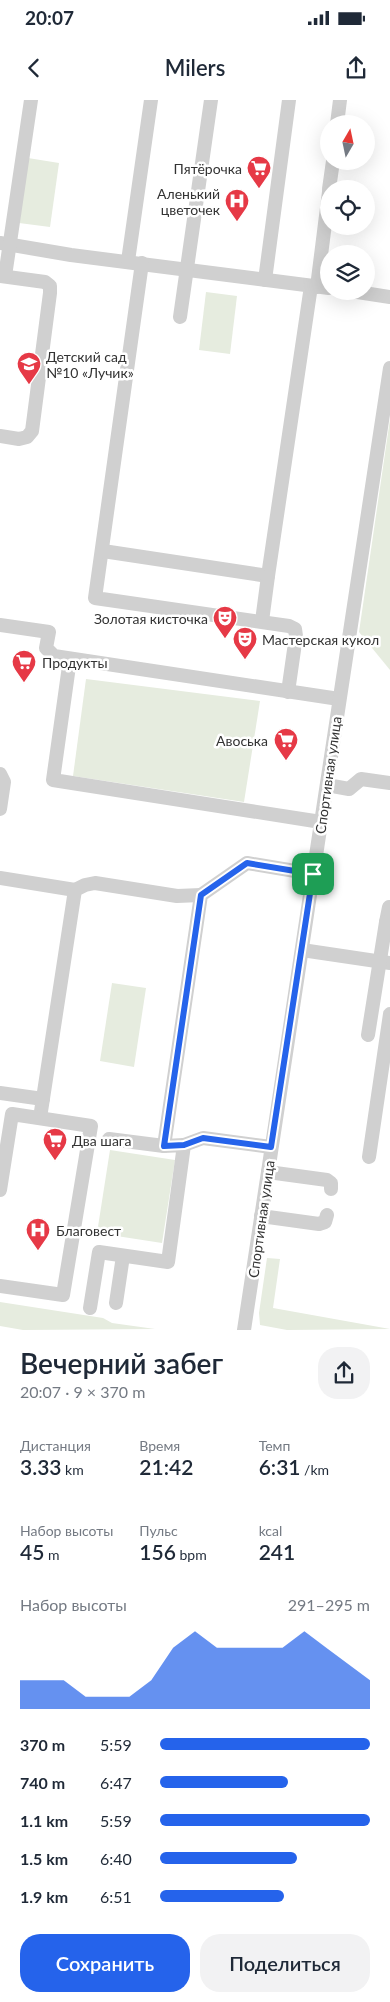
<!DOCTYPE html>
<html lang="ru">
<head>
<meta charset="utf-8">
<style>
	:root { --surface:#fff; --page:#f2f2f3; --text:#1f2937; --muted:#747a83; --accent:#2563eb }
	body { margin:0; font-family:Lato,sans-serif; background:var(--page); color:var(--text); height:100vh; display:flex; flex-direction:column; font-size:19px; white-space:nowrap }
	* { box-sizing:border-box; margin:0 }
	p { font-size:16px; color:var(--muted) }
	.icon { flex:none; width:28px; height:28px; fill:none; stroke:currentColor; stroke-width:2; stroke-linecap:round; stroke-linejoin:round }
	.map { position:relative; height:1230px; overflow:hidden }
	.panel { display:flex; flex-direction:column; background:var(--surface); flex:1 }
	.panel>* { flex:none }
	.needle { width:32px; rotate:9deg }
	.buttons { position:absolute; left:320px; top:15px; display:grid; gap:10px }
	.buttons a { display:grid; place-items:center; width:55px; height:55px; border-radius:50%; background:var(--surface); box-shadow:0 5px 20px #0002; font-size:25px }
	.pin { position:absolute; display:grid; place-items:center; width:42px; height:42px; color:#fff; margin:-21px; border-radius:10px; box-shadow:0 2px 8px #0006 }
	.round { display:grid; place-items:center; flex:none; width:52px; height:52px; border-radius:20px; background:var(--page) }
	.head { display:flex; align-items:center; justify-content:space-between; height:85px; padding:0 20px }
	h1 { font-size:28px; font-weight:600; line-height:38px }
	.stats { display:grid; grid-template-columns:repeat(3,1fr); gap:8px; height:85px; padding:5px 20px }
	.stats div { display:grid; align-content:center }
	.stats b { font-size:21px; font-weight:600 }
	.stats small { font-size:14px; font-weight:400 }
	.stats p { font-size:14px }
	.chart { height:140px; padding:10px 20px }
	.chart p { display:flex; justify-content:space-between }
	.chart svg { width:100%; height:90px; margin-top:5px; fill:var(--accent); opacity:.7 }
	.action { display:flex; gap:10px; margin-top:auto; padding:10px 20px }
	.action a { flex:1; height:58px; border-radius:20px; background:var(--accent); color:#fff; font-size:20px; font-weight:600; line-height:58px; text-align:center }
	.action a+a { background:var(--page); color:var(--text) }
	ul { padding:0 20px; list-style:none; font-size:16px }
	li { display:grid; grid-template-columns:80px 60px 1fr; align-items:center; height:38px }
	li i { height:12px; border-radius:6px; background:var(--accent) }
	.status { display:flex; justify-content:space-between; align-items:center; height:35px; padding:0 25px; background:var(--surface); direction:ltr }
	.status svg { height:14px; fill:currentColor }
	header { display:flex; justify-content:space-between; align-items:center; height:65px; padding:0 20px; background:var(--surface); font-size:22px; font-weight:600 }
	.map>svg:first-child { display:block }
	.green { fill:#e6ecdf }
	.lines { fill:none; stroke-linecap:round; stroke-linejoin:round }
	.minor { stroke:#d0d0d0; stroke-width:14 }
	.route-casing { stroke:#fff; stroke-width:10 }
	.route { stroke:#2563eb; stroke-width:6 }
	.labels { text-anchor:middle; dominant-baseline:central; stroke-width:5; stroke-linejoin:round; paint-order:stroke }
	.poi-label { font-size:14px; fill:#333; stroke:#fff; text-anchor:start }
	.street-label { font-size:14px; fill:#333; stroke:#fff }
</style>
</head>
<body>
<div class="status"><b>20:07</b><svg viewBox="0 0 49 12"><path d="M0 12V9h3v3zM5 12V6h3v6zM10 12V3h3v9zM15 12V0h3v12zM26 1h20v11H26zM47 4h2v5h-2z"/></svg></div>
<header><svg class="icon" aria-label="back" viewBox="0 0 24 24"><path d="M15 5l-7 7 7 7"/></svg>Milers<svg class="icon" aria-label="share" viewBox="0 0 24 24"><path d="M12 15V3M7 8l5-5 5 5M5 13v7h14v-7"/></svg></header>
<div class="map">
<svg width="390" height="1230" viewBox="0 0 390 1230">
	<rect width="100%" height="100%" fill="#fff"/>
	<!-- green -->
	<g class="green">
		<path d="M28,58L59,63L50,127L19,123Z"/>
		<path d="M206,192L237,196L230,254L199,250Z"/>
		<path d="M390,319V570L359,532Z"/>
		<path d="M86,579L260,601L244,702L73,676Z"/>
		<path d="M112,883L146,888L134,967L100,961Z"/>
		<path d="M110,1050L175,1060L162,1143L97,1133Z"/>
		<path d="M267,1158L280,1159L273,1208L390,1229L287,1230L260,1225L259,1213Z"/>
		<path d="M0,1202L103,1218L112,1223L155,1229L23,1230L0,1226Z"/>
	</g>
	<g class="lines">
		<!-- minor -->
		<g class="minor">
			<path d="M337,24L340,0"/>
			<path d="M329,89L333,61"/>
			<path d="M0,143L71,155L329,188"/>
			<path d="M128,161L151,0"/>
			<path d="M142,163L95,498L289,526L295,529L296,536L288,592"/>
			<path d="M0,176L45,182L50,186V193L32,331L27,337L19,339L0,336"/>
			<path d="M5,176L31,0"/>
			<path d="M265,180L289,0"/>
			<path d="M317,187L329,92"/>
			<path d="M351,191L390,197"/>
			<path d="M180,217L211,0"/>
			<path d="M103,451L268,476L311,186"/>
			<path d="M262,521L268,476"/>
			<path d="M0,525L49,532L46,548L54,556L339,599"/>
			<path d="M70,559L53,680L321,722"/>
			<path d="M0,674L4,682L0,709"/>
			<path d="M327,685L349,689L361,679L390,683"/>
			<path d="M0,778L75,790"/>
			<path d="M386,822L389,807"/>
			<path d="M302,850L390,863"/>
			<path d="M368,935L386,822L390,823"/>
			<path d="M0,993L43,999"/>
			<path d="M40,1018L75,790L85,785L95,783L177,796L201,795"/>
			<path d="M109,1039L164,1046"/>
			<path d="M184,1045L203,1038L271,1047"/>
			<path d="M369,1057L390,914"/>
			<path d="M268,1072L327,1080L331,1083V1089"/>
			<path d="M0,1090L12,1014L91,1026L63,1195L0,1186"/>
			<path d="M261,1116L319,1124L325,1122L327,1115"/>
			<path d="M116,1203L123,1156"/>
			<path d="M90,1208L99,1152L168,1162L184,1045L164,1046L201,795L247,763L313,774"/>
			<path d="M244,1230L390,268"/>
		</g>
	</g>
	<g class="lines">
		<defs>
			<path id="route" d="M247,763L313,774L271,1047L203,1038L184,1045L164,1046L201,795Z"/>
		</defs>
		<!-- route casing -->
		<use href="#route" class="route-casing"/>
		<!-- route -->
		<use href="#route" class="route"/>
	</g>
	<!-- icons -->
	<defs>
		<symbol id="supermarket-pin" viewBox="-11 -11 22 30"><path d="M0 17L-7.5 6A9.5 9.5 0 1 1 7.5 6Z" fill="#e63946" stroke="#fff"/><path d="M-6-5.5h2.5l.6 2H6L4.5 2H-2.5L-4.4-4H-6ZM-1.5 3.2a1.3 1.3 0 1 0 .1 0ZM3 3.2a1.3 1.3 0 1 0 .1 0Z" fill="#fff"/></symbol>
		<symbol id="hospital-pin" viewBox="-11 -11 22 30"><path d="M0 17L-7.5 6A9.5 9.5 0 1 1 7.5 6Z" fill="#e63946" stroke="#fff"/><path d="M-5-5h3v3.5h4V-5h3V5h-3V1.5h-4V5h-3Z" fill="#fff"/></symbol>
		<symbol id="school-pin" viewBox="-11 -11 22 30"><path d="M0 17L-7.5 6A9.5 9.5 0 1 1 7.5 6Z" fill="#e63946" stroke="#fff"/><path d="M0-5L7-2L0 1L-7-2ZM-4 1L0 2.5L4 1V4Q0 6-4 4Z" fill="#fff"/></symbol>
		<symbol id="theatre-pin" viewBox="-11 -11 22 30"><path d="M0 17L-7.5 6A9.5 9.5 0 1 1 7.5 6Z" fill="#e63946" stroke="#fff"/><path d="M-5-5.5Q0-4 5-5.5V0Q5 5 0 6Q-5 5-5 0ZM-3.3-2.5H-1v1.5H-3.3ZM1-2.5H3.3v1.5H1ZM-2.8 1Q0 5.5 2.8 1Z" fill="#fff"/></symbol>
	</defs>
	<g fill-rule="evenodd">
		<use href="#supermarket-pin" x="245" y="54" width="28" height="38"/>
		<use href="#hospital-pin" x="223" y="87" width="28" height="38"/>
		<use href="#school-pin" x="15" y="250" width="28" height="38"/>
		<use href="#theatre-pin" x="211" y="504" width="28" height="38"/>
		<use href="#theatre-pin" x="231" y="525" width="28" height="38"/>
		<use href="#supermarket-pin" x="10" y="548" width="28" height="38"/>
		<use href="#supermarket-pin" x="272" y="626" width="28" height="38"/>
		<use href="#supermarket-pin" x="41" y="1026" width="28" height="38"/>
		<use href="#hospital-pin" x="24" y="1116" width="28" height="38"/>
	</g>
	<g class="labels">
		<!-- poi labels -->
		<g class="poi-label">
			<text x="242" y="68" text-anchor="end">Пятёрочка</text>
			<text x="220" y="93" text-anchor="end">Аленький<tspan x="220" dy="16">цветочек</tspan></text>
			<text x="46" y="256">Детский сад<tspan x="46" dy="16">№10 «Лучик»</tspan></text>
			<text x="208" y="518" text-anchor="end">Золотая кисточка</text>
			<text x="262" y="539">Мастерская кукол</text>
			<text x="42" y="562">Продукты</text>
			<text x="268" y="640" text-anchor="end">Авоська</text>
			<text x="72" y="1040">Два шага</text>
			<text x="56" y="1130">Благовест</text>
		</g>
		<!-- street labels -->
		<g class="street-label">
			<text transform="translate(328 675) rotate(-82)">Спортивная улица</text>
			<text transform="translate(261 1119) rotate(-82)">Спортивная улица</text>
		</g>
	</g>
</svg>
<div class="buttons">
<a><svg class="needle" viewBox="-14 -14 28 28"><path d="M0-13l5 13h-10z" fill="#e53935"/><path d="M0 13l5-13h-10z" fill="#747a83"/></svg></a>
<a><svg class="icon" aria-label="locate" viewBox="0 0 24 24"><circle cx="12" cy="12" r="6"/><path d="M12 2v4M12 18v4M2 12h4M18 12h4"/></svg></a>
<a><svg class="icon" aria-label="layers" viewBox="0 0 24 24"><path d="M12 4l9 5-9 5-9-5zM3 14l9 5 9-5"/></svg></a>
</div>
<div class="pin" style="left:313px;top:774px;background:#1e9e55"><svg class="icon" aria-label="arrive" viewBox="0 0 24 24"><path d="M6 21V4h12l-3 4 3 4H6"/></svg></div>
</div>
<section class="panel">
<div class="head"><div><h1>Вечерний забег</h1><p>20:07 · 9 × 370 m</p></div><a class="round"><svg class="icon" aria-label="share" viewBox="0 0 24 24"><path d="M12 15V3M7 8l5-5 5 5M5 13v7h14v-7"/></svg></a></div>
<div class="stats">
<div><p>Дистанция</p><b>3.33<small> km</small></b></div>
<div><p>Время</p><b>21:42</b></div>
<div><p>Темп</p><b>6:31<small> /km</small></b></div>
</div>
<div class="stats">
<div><p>Набор высоты</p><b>45<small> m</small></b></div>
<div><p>Пульс</p><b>156<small> bpm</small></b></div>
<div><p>kcal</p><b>241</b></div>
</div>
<div class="chart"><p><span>Набор высоты</span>291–295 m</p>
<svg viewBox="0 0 160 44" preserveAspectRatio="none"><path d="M0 44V30L10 30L20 30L30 38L40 38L50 38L60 30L70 14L80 6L90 14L100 14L110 14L120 14L130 6L140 14L150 22L160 30V44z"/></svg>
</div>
<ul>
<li><b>370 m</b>5:59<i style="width:100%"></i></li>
<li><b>740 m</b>6:47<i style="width:61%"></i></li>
<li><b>1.1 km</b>5:59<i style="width:100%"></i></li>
<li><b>1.5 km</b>6:40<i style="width:65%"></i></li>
<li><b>1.9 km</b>6:51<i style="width:59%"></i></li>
</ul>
<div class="action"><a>Сохранить</a><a>Поделиться</a></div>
</section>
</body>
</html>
